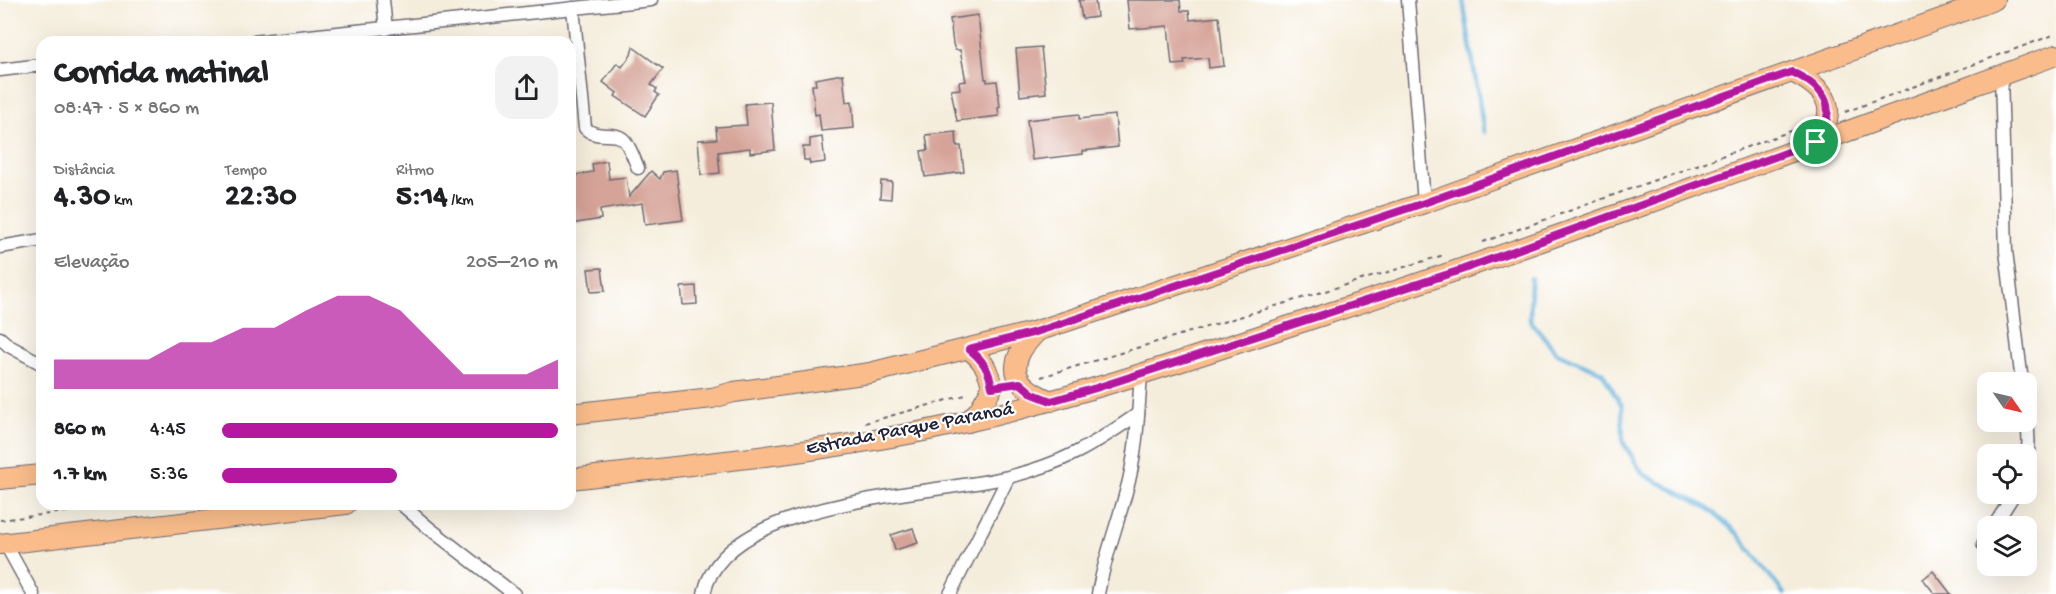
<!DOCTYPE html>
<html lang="pt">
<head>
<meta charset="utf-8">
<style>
	:root { --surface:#fff; --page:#f2f2f2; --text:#202124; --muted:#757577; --accent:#b5179e }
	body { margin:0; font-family:"Gochi Hand",sans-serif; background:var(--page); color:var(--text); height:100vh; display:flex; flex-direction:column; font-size:22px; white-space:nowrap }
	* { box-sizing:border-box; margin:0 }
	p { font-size:20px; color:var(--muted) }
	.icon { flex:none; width:33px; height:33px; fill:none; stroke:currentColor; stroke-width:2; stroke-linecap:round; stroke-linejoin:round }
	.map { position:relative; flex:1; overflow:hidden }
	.sheet { position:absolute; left:36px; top:36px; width:540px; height:474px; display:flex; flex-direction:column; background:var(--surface); border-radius:18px; box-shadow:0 6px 24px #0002 }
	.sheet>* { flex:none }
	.needle { width:39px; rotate:124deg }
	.controls { position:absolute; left:1977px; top:372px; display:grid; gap:12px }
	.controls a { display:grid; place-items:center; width:60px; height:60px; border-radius:12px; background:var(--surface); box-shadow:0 6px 24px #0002; font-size:30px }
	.pin { position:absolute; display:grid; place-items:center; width:51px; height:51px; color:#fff; margin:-26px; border:3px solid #fff; border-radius:50%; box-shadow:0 2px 6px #0007 }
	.round { display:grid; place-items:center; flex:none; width:63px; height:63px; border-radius:18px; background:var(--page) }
	.overview { display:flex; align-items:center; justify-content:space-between; height:102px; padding:0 18px }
	h1 { font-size:33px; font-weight:700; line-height:45px }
	.metrics { display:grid; grid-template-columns:repeat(3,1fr); gap:9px; height:102px; padding:6px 18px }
	.metrics div { display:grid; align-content:center }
	.metrics b { font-size:30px; font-weight:700 }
	.metrics small { font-size:16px; font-weight:400 }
	.metrics p { font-size:16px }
	.chart { height:168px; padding:12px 18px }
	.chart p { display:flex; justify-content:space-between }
	.chart svg { width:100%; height:108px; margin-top:6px; fill:var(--accent); opacity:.7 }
	ul { padding:0 18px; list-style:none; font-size:20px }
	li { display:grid; grid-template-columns:96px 72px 1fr; align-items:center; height:45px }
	li i { height:15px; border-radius:8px; background:var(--accent) }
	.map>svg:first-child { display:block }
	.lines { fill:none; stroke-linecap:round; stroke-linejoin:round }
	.stream { stroke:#60b1db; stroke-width:4.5 }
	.building { fill:#d5a397 }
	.street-casing { stroke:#6c6973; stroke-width:15 }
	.primary-casing { stroke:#6c6973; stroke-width:22 }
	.path { stroke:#6c6973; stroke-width:2; stroke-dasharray:4.5 4.5; stroke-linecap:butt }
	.street { stroke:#fff; stroke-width:12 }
	.primary { stroke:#f9bc8a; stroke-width:20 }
	.route-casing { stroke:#fff; stroke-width:12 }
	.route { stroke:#b5179e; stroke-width:8 }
	.labels { text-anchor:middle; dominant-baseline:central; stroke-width:4.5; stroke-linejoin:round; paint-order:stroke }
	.street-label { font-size:20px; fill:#22223b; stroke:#fff }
</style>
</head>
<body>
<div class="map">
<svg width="2056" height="594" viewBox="0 0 2056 594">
	<rect width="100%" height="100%" fill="#fff"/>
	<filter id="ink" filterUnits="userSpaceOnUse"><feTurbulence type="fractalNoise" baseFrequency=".0167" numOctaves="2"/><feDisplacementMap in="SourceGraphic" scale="12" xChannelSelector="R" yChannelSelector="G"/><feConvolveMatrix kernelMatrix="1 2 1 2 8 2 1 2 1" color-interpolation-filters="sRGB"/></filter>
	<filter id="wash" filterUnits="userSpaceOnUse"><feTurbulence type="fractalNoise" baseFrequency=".008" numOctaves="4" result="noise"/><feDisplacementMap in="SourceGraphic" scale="24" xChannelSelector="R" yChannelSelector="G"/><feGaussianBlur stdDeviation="1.35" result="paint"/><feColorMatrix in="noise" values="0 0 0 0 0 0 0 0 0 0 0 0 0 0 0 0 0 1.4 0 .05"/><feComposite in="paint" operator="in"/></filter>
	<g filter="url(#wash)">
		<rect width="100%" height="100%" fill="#f5eddb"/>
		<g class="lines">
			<!-- stream -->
			<g class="stream">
				<path d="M1463,0L1484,132"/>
				<path d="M1531,278L1530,320L1557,353L1602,372L1622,406L1623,442L1643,474L1708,508L1737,533L1784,594"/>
			</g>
		</g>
		<g id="blocks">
			<!-- building -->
			<g class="building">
				<path d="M1079,0H1095L1097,17L1082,19Z"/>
				<path d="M1127,0H1180L1181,11H1189L1190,20L1219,17L1224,66L1209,68L1208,58L1184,60L1185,64L1172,65L1168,26L1130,29Z"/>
				<path d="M978,15L985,79H987V82L997,81L1000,107L998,108L999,116L957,121L951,90L960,89L959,82L966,81L960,50H955L953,44L950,19Z"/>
				<path d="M633,47L663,69L651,85L657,89L655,92L659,95L645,116L615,96L617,93L603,82L617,63L622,67L631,55Z"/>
				<path d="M1041,47L1046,93L1020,96L1016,49Z"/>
				<path d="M843,74L846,102L852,101L854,128L821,131L819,114L815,115L812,85H816L815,79Z"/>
				<path d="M771,102L775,150L750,153V148L718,152L720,173L701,175L698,140L717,139L716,127L747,125L745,104Z"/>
				<path d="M1079,114V119L1115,115L1118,147L1083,151V154L1032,160L1027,120Z"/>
				<path d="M956,132L957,146H961L964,172L925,177L921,151L928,150L926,135Z"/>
				<path d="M822,137L825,162L810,164L809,160H804L803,147H810V139Z"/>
				<path d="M607,161L609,179L626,177L629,197L651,171L660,179L663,172L676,170L683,220L645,225L642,203L600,210L601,219L570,224V176L593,172L592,164Z"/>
				<path d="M881,181L892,182L891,199L880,198Z"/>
				<path d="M602,268L605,291L591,292L588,269Z"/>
				<path d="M696,286L697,304L683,305L681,287Z"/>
				<path d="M913,528L918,543L895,550L891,535Z"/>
				<path d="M1933,571L1951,594H1935L1923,579Z"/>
			</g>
		</g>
	</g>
	<g filter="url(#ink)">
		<use href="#blocks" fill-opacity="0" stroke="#6c6973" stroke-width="1.5"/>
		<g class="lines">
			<defs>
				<g id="street">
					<path d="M383,0L386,29"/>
					<path d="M1408,0L1424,203"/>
					<path d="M573,8L585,128C598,141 614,129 625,141C631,149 634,159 638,168"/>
					<path d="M252,42L651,0"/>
					<path d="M0,70L42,65"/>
					<path d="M2001,75L2006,251L2022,382"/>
					<path d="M0,247L42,240"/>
					<path d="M0,338L9,346L42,364"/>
					<path d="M2026,415C2029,432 2030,447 2026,463"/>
					<path d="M401,504L429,528L514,594"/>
					<path d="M1994,526L2014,494"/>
					<path d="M5,543L33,594"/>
					<path d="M1983,544L1988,537"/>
					<path d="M704,594C723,497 932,496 1008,477C1063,464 1093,445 1138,414"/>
					<path d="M950,594L1008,478"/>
					<path d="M1098,594C1104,559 1117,526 1126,492C1137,454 1138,414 1141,374"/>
				</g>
				<g id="primary">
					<path d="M1792,72C1827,89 1840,108 1816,142"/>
					<path d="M1037,331C1032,337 1025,344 1021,351C1006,378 1028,392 1051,401"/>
					<path d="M570,414L712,398L734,392L870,373L1037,331L1424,203L1994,0"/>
					<path d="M968,422L979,410L992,388C989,370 983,360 969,349"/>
					<path d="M0,479L42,475"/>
					<path d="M570,479C704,463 839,451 971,421C1087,394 1200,355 1314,318C1563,237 1810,145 2056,55"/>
					<path d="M0,544L346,504"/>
				</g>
			</defs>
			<!-- street casing -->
			<use href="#street" class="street-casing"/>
			<!-- primary casing -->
			<use href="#primary" class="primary-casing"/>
			<!-- path -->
			<g class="path">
				<path d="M1845,112L2056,34"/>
				<path d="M1483,242L1805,126"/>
				<path d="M1041,377L1444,255"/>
				<path d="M865,423L969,394"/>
				<path d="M0,520L121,505L158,504"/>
			</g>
			<!-- street -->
			<use href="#street" class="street"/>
			<!-- primary -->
			<use href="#primary" class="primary"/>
		</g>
	</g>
	<g class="lines" filter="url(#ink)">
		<defs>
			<path id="route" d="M1792,72C1827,89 1839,108 1816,142L1461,270L1096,388L1051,401L1033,394L1020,383L992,387C989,370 983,360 969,349L1036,332L1424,203Z"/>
		</defs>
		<!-- route casing -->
		<use href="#route" class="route-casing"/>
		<!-- route -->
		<use href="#route" class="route"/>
	</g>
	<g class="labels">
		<!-- street labels -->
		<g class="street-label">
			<text transform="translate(910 430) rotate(-11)">Estrada Parque Paranoá</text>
		</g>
	</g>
</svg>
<div class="controls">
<a><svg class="needle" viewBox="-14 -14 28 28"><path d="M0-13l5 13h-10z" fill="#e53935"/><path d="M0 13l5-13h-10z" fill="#757577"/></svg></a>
<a><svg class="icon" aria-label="locate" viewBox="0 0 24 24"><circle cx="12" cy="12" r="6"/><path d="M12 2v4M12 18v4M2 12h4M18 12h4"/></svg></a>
<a><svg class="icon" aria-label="layers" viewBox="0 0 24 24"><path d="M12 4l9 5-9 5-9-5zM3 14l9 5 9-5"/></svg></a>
</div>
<div class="pin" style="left:1816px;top:142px;background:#1e9e55"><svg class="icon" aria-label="arrive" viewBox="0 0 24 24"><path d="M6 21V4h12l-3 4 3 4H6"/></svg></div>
<section class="sheet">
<div class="overview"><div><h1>Corrida matinal</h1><p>08:47 · 5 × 860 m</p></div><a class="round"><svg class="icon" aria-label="share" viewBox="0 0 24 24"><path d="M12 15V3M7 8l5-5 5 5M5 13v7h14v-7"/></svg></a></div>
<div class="metrics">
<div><p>Distância</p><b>4.30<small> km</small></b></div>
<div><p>Tempo</p><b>22:30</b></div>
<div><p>Ritmo</p><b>5:14<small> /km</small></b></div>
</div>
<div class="chart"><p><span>Elevação</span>205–210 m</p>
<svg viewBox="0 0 160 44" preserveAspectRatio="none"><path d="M0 44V32L10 32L20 32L30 32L40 25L50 25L60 19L70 19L80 12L90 6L100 6L110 12L120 25L130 38L140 38L150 38L160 32V44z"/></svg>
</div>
<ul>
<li><b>860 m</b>4:45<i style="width:100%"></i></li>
<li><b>1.7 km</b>5:36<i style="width:52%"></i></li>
</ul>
</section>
</div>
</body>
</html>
